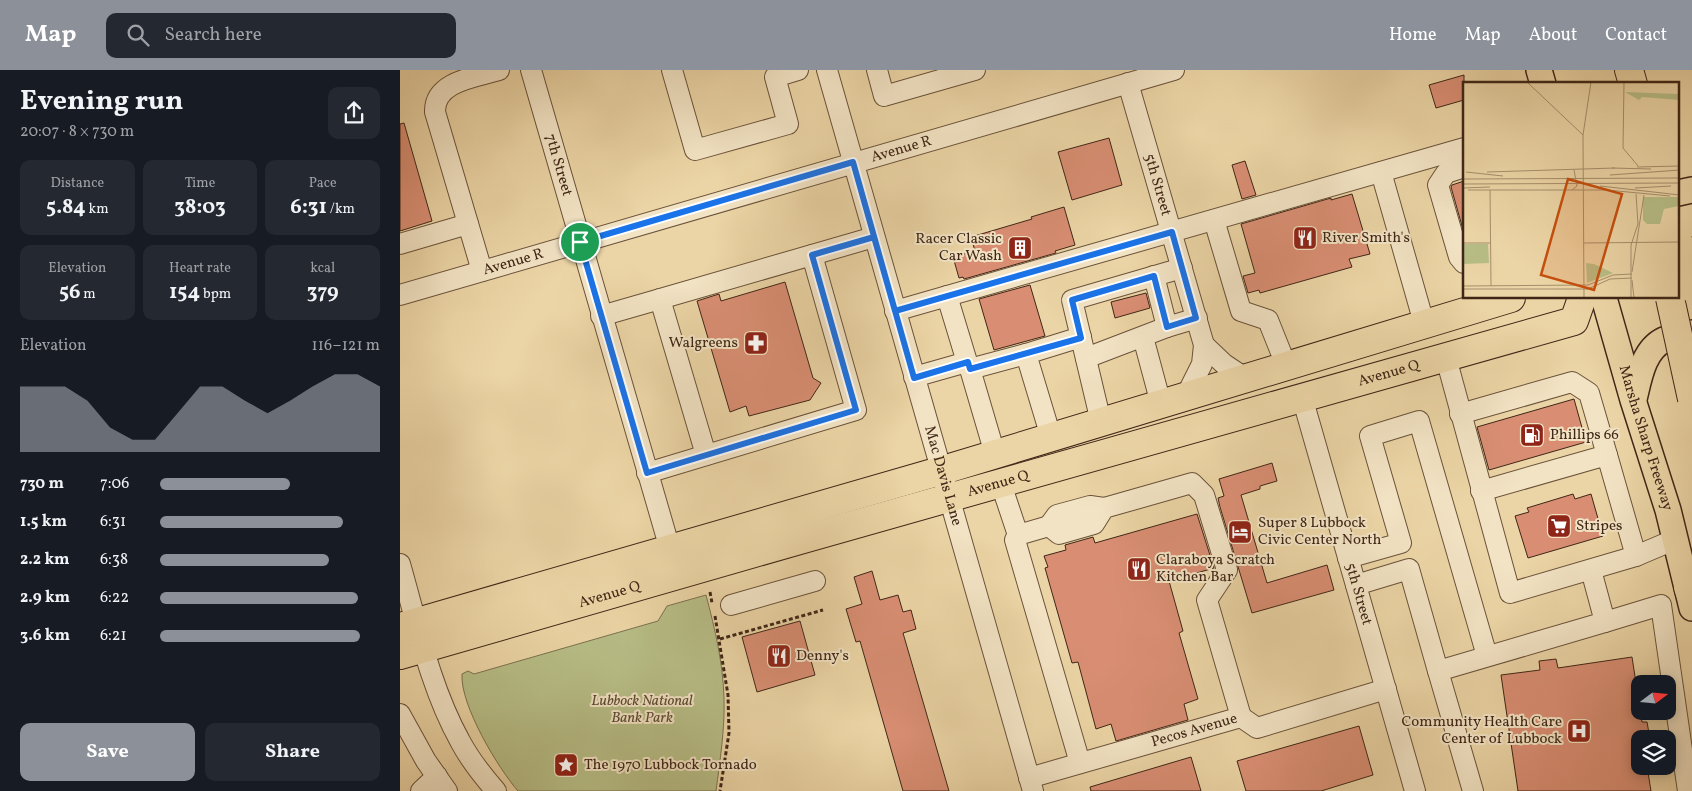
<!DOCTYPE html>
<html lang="en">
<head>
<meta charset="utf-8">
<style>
	:root { --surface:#171b24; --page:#242831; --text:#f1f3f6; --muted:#9ea1a6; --accent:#8c9099 }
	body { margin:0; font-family:Vollkorn,serif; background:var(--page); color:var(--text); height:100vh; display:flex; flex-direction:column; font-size:19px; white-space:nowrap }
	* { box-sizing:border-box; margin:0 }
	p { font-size:16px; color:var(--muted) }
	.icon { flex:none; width:28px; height:28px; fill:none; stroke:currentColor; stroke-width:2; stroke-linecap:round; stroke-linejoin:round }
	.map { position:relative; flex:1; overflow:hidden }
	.side { display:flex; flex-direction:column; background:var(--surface); width:400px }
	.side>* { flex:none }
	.needle { width:32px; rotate:74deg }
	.buttons { position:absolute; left:1231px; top:605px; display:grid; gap:10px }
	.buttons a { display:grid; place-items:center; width:45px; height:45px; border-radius:10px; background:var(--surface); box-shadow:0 2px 12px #0003; font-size:25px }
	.pin { position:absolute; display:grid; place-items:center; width:42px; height:42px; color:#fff; margin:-21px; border:2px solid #fff; border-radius:50%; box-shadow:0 1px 5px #0007 }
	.round { display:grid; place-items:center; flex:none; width:52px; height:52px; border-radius:10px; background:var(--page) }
	.overview { display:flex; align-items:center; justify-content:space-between; height:85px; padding:0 20px }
	h1 { font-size:28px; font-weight:700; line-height:38px }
	.stats { display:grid; grid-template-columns:repeat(3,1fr); gap:8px; height:85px; padding:5px 20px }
	.stats div { display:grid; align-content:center; border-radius:10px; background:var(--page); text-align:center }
	.stats b { font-size:21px; font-weight:700 }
	.stats small { font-size:14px; font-weight:400 }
	.stats p { font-size:14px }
	.chart { height:140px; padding:10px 20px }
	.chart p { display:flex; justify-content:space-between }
	.chart svg { width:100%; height:90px; margin-top:5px; fill:var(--accent); opacity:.7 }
	.action { display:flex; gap:10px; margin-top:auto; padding:10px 20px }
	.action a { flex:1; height:58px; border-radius:10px; background:var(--accent); color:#fff; font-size:20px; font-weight:700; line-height:58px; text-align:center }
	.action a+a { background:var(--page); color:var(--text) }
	ul { padding:0 20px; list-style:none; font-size:16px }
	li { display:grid; grid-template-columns:80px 60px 1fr; align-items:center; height:38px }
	li i { height:12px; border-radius:6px; background:var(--accent) }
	header { display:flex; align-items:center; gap:30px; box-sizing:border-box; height:70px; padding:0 25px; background:var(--accent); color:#fff }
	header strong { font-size:24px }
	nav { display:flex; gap:28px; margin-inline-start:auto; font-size:18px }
	.search { width:350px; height:45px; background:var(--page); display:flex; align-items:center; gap:12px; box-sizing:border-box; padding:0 18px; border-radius:10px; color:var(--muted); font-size:19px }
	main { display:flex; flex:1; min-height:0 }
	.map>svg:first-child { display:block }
	.green { fill:#b7bd86; stroke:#7b724e }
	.building { fill:#d98e73; stroke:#3f2617 }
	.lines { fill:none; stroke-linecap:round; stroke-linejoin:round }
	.minor-casing { stroke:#6a523a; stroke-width:22 }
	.major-casing { stroke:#3f2617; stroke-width:28 }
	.highway-casing { stroke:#3f2617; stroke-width:30 }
	.path { stroke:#3f2617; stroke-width:3; stroke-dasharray:4 2.5; stroke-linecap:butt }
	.minor { stroke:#f2e3c4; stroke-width:20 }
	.major { stroke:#ebd4a5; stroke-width:25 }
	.highway { stroke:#ebd4a5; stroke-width:28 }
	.highway-bridge-casing { stroke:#3f2617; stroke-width:30; stroke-linecap:butt }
	.highway-bridge { stroke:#ebd4a5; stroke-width:28 }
	.route-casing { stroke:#fff; stroke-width:10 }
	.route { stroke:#1a73e8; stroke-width:6 }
	.labels { text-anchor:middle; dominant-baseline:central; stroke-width:4; stroke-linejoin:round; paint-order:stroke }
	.street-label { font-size:15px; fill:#3f2617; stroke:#f2e3c4 }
	.poi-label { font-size:15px; fill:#3f2617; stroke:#f2e3c4; text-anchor:start }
	.park-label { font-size:15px; font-style:italic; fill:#5d4c33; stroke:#f2e3c4 }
	.inset-road { fill:none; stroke:#a68e6c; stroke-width:1 }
	.view { fill:#c64f0e; fill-opacity:0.15; stroke:#c64f0e; stroke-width:2.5 }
	.inset-edge { fill:none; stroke:#3f2617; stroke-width:2.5 }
</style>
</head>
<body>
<header>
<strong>Map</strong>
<div class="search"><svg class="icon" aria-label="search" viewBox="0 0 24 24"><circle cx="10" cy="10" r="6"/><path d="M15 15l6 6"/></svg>Search here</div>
<nav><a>Home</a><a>Map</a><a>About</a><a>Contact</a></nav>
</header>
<main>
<section class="side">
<div class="overview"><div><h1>Evening run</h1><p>20:07 · 8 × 730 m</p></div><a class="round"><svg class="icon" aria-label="share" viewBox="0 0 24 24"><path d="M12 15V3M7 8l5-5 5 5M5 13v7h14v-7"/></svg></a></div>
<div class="stats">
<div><p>Distance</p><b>5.84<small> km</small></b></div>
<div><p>Time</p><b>38:03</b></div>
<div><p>Pace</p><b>6:31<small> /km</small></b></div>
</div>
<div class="stats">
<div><p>Elevation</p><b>56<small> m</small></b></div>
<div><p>Heart rate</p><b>154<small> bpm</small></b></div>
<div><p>kcal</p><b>379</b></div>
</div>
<div class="chart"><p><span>Elevation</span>116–121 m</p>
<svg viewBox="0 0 160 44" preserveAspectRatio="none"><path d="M0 44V12L10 12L20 12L30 19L40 32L50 38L60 38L70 25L80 12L90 12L100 19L110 25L120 19L130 12L140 6L150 6L160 12V44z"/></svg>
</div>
<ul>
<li><b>730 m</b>7:06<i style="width:59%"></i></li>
<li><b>1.5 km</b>6:31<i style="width:83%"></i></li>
<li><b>2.2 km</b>6:38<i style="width:77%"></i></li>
<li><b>2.9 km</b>6:22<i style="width:90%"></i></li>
<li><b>3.6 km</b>6:21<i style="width:91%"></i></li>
</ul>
<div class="action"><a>Save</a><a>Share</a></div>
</section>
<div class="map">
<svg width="1292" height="721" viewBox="0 0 1292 721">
	<rect width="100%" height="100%" fill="#ebd4a5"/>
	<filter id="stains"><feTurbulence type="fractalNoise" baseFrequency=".004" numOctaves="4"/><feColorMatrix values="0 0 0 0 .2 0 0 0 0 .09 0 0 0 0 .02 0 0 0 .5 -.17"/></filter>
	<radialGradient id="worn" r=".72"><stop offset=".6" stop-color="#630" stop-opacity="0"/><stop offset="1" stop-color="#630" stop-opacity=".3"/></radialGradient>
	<!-- green -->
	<path class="green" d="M306,525C315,559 323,593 324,628C325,659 320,690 316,721H118C98,698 60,635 62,604L68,601L74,604L258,551L267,536Z"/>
	<!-- building -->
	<g class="building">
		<path d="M1064,5V30L1036,38L1029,15Z"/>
		<path d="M4,53L32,151L0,161V54Z"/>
		<path d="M709,68L722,115L672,130L658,82Z"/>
		<path d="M845,91L856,125L842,129L832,95Z"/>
		<path d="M1064,111V163L1051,117L1052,115Z"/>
		<path d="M952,124L970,184L949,189L952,197L860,223L859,220L848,223L843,206L855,203L841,154L931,128V130Z"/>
		<path d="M664,137L675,175L655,181L656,183L564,209L563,207L559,208L553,187L575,181L571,167L632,149L631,147Z"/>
		<path d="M385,212L413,308L421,313L410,330L349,346L346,336L330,342L297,231L319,224L321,231Z"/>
		<path d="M630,215L645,266L594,280L579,229Z"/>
		<path d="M746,223L750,238L715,248L711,232Z"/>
		<path d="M1174,329L1186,372L1089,400L1077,357Z"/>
		<path d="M872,393L877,411L860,416V419L841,425L867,513L927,495L934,520L852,543L820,437L818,428L824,426L819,409Z"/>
		<path d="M1173,424L1175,429L1191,424L1203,466L1128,488L1115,446L1129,442L1127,438Z"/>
		<path d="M797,444L814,498L769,511L783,561L779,563L798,629L784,634L788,650L716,671L711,654L696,659L678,592L672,593L645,498L648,497L644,486L666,480L665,475L693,467L695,473Z"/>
		<path d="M472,501L480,530L498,525L503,542L511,540L516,559L503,563L549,721H503L460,571L456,572L446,539L462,534L454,507Z"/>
		<path d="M400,551L415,605L357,622L342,567Z"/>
		<path d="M1232,587L1242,652H1247L1250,669H1240V696H1247L1251,721H1118L1101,605L1140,600L1139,591L1156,589L1158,598Z"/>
		<path d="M959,656L973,705L921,721H846L837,691Z"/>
		<path d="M791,687L801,721H691L690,717Z"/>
	</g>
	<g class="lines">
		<defs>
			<g id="minor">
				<path id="s1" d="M131,0L270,479"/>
				<path d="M272,0L295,80L388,54L375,7L398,0"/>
				<path id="s2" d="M427,0L633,721"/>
				<path d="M477,0L484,26L575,0"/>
				<path id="s3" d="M728,13L804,275L802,294L786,326"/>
				<path d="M1064,97L1046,103L1038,115L1059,187L1064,193"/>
				<path d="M981,102L1024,253"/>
				<path d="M814,150L841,241L868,250L886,295"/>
				<path d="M0,174L68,154"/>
				<path d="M82,201L35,42C34,11 76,7 99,0"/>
				<path d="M754,206L767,257L797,248"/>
				<path id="s4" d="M0,225L774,0"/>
				<path d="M547,226L567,292"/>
				<path d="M495,241L1064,78"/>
				<path d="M201,246L260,229"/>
				<path d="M743,267L761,334"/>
				<path d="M804,275L824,294L845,308"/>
				<path d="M686,288L767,257"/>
				<path d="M1046,288L1110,523L1236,486L1276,469"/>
				<path d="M514,307L567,292L570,299"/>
				<path id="s5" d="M902,327L1015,721"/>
				<path d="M1060,344L1172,312L1189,323L1207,385"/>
				<path d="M701,352L672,230L782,198"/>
				<path d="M651,367L626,284L681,267"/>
				<path d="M595,384L570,299L626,284"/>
				<path d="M306,385L260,229L474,167"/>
				<path d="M247,403L456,340L412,185"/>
				<path d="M601,414L618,465L649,456L659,464L694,454L704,438L792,413L804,425L827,500L807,530L841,647"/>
				<path d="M1081,421L1207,385L1236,486"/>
				<path d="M649,456L657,445L690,436L704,438"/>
				<path d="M618,465L615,470L680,693"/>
				<path d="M948,488L1001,473L970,366L1019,351L1087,586"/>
				<path d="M0,494C17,553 30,617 60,671C70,690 82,705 96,721"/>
				<path d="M956,515L1009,499L1038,601"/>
				<path d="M331,535L415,511"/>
				<path d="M1205,552L1261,535L1288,721"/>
				<path d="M0,644L26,691L47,721"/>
				<path id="s6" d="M629,708L841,647L857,658L986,619"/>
				<path d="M21,721L37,706"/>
				<path d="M1073,721L1038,601L1205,552L1191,500"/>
			</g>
			<g id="major">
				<path d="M1139,0L1143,14"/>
				<path d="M1278,123L1292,120"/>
				<path id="s7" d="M1204,228L1233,330L1268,440L1292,538"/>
				<path d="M1234,329C1239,309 1243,280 1264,270C1272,266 1284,265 1292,263"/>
			</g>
			<g id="highway">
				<path d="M1229,0L1233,14"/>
				<path d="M1288,517L1292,528"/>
				<path d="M0,557L540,401L1111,228"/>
				<path id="s8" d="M0,585L403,469L1174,251L1182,228"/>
			</g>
		</defs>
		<!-- minor casing -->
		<use href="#minor" class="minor-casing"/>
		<!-- major casing -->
		<use href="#major" class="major-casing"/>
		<!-- highway casing -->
		<use href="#highway" class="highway-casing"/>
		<!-- path -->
		<g class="path">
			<path d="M310,522L312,533"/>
			<path d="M315,546L328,625L329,663L320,721"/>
			<path d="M320,569L423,540"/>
		</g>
		<!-- minor -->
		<use href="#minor" class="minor"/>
		<!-- major -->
		<use href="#major" class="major"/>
		<!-- highway -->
		<use href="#highway" class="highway"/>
		<defs>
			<g id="highway-bridge">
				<path d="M1278,170L1292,218"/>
				<path d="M1270,228L1292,329"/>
			</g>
		</defs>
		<!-- highway-bridge casing -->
		<use href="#highway-bridge" class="highway-bridge-casing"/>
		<!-- highway-bridge -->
		<use href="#highway-bridge" class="highway-bridge"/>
	</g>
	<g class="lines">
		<defs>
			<path id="route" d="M180,172L247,403L456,340L412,185L474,167L495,241L772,162L796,248L767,257L754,206L672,230L681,268L570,299L568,292L514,308C494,236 473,164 453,92L180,172"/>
		</defs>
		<!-- route casing -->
		<use href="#route" class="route-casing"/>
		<!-- route -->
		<use href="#route" class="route"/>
	</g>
	<!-- icons -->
	<defs>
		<symbol id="restaurant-square" viewBox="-11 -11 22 22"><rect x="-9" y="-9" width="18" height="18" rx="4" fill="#8f2418" stroke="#f2e3c4"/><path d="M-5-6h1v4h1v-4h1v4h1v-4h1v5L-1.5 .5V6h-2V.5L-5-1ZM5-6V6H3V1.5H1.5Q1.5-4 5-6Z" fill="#fff"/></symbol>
		<symbol id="building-square" viewBox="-11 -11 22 22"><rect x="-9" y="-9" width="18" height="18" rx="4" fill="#8f2418" stroke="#f2e3c4"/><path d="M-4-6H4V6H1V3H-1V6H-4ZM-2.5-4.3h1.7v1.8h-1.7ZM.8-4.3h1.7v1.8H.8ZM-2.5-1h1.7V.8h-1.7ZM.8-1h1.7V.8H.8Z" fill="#fff"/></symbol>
		<symbol id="pharmacy-square" viewBox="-11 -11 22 22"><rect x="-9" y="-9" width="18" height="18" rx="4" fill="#8f2418" stroke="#f2e3c4"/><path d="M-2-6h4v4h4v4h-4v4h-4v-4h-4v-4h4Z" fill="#fff"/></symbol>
		<symbol id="fuel-square" viewBox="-11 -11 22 22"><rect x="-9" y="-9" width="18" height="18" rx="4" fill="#8f2418" stroke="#f2e3c4"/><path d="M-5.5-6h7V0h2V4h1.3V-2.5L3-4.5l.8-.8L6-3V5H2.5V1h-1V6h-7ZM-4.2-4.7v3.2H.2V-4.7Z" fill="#fff"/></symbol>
		<symbol id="supermarket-square" viewBox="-11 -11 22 22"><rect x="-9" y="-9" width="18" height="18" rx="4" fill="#8f2418" stroke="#f2e3c4"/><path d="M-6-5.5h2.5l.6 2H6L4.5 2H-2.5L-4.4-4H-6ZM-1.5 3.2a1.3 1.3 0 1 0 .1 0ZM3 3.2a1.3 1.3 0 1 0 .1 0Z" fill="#fff"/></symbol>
		<symbol id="hotel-square" viewBox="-11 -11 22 22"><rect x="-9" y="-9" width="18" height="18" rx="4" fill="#8f2418" stroke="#f2e3c4"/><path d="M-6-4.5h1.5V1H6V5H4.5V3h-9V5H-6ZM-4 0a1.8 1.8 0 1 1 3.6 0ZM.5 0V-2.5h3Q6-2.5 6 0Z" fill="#fff"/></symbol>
		<symbol id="hospital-square" viewBox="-11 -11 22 22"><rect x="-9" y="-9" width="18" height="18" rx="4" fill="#8f2418" stroke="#f2e3c4"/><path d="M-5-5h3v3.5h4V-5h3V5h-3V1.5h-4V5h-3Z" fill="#fff"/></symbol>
		<symbol id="sight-square" viewBox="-11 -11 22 22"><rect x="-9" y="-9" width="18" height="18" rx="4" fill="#8f2418" stroke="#f2e3c4"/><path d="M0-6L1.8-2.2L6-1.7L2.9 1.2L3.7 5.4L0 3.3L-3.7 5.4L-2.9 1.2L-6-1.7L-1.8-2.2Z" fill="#fff"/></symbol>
	</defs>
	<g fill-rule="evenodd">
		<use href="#restaurant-square" x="891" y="154" width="28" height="28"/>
		<use href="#building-square" x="606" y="164" width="28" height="28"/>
		<use href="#pharmacy-square" x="342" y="259" width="28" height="28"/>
		<use href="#fuel-square" x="1118" y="351" width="28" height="28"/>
		<use href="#supermarket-square" x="1145" y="442" width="28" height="28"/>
		<use href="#hotel-square" x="826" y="448" width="28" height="28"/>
		<use href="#restaurant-square" x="725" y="485" width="28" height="28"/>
		<use href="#restaurant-square" x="365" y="572" width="28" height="28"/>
		<use href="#hospital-square" x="1165" y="647" width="28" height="28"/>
		<use href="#sight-square" x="152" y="681" width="28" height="28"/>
	</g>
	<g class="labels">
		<!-- street labels -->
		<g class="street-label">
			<text stroke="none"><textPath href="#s4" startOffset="522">Avenue R</textPath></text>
			<text stroke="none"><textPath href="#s1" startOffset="99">7th Street</textPath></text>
			<text stroke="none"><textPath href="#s3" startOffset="106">5th Street</textPath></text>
			<text stroke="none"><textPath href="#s4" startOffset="118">Avenue R</textPath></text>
			<text stroke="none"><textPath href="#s8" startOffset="1028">Avenue Q</textPath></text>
			<text stroke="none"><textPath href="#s7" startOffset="146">Marsha Sharp Freeway</textPath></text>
			<text stroke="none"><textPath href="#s2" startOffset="422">Mac Davis Lane</textPath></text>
			<text stroke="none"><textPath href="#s8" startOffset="622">Avenue Q</textPath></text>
			<text stroke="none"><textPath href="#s5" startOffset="205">5th Street</textPath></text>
			<text stroke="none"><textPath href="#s8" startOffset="218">Avenue Q</textPath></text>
			<text stroke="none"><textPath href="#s6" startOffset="172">Pecos Avenue</textPath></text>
		</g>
		<!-- poi labels -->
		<g class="poi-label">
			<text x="922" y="168">River Smith's</text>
			<text x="602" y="169" text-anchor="end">Racer Classic<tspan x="602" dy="17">Car Wash</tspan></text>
			<text x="338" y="273" text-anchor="end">Walgreens</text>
			<text x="1150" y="365">Phillips 66</text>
			<text x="858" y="453">Super 8 Lubbock<tspan x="858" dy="17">Civic Center North</tspan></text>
			<text x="1176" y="456">Stripes</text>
			<text x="756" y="490">Claraboya Scratch<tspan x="756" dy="17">Kitchen Bar</tspan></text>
			<text x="396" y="586">Denny's</text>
			<text x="1162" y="652" text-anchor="end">Community Health Care<tspan x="1162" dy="17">Center of Lubbock</tspan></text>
			<text x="184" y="695">The 1970 Lubbock Tornado</text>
		</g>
		<!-- park labels -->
		<g class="park-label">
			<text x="242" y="631">Lubbock National<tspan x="242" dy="17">Bank Park</tspan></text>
		</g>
	</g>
	<!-- overview -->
	<g transform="translate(1063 12)">
		<rect width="216" height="216" fill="#ebd4a5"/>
		<path d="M162,10L216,12V18L179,15L176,18ZM180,115H215L216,124L201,127L197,142H184L180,138ZM0,162H25L26,181L0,182ZM123,181L131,182L150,191L124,201Z" fill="#b7bd86"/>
		<path class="inset-road" d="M64,0L120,53L121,216M161,0L160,66L175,84M120,53L128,0M174,85L217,84M149,86L188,87M3,90L40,94M24,90L152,86M147,93L217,88M0,97L217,96M0,102L217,101M137,104L217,113M0,106L27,105M172,106L208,104M5,108H144L207,114M27,108L28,204M109,108L114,104L111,88M0,161H27M121,161L217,160M169,190L181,113M169,198L171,216M0,204L125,203L150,193L169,192M0,207H125L147,197L169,196M168,216V163L175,142L173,112"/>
		<path class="view" d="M105,97L159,112L131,208L78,193Z"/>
		<rect width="216" height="216" class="inset-edge"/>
	</g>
	<rect width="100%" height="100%" filter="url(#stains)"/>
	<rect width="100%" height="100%" fill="url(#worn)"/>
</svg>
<div class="buttons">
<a><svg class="needle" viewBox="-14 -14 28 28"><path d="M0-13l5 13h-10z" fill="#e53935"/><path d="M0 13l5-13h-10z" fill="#9ea1a6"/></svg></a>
<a><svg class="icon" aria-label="layers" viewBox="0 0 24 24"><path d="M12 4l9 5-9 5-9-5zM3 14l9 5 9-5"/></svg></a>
</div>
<div class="pin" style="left:180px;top:172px;background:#1e9e55"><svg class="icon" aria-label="arrive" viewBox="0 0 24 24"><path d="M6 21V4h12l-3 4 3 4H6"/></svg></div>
</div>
</main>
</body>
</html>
